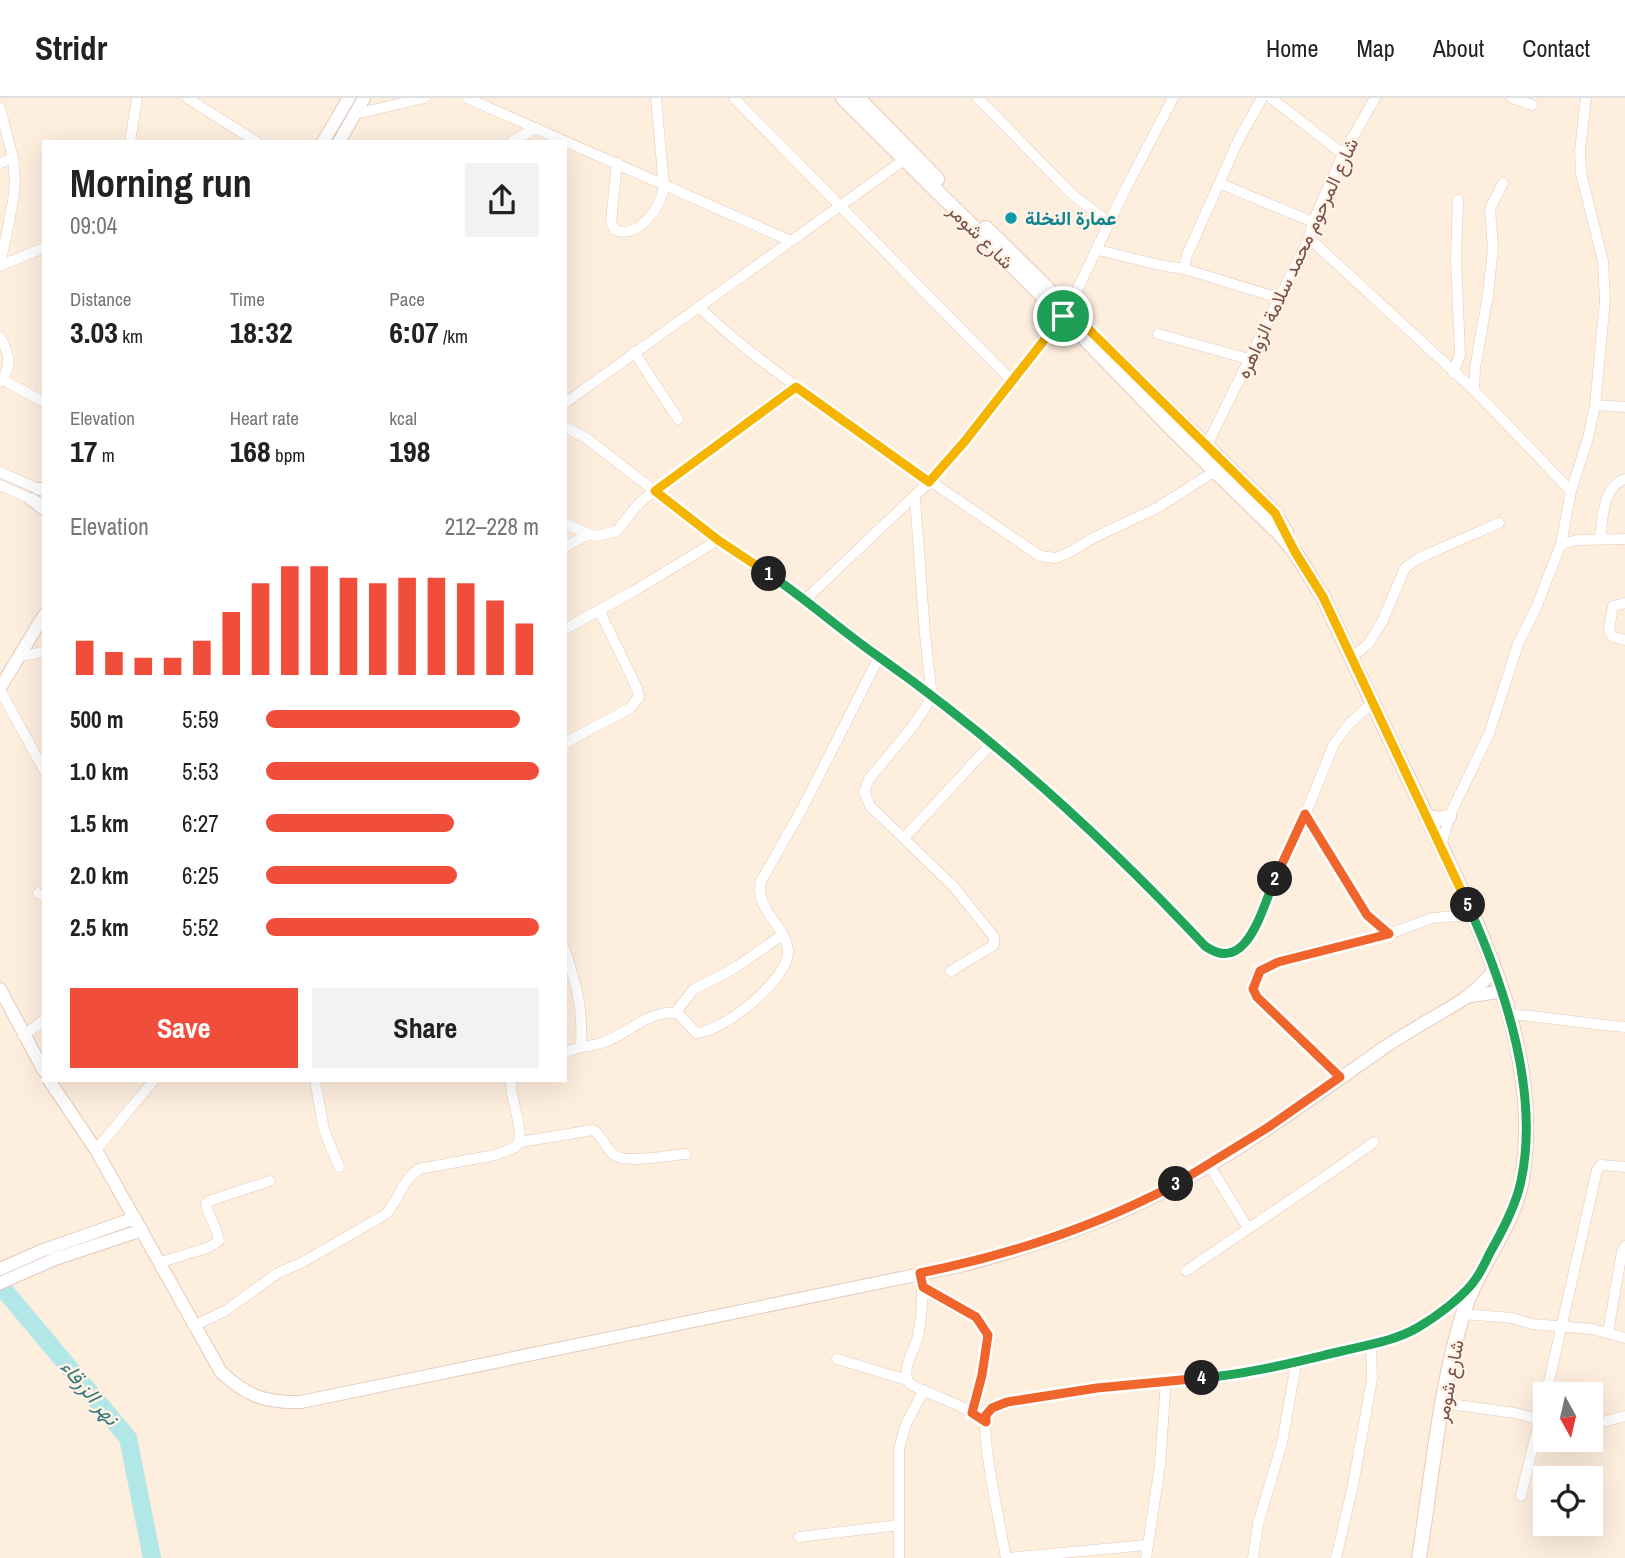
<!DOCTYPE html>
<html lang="en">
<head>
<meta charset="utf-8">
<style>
	:root { --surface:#fff; --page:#f2f2f2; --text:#222; --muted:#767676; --line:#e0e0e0; --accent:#f04d3b }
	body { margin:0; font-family:"Archivo Narrow",Vazirmatn,sans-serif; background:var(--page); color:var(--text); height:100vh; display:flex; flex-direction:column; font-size:26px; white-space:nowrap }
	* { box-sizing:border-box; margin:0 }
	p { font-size:23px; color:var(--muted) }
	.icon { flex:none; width:38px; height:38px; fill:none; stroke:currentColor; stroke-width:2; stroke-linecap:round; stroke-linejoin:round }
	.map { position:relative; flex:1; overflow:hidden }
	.panel { position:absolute; left:42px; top:42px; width:525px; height:942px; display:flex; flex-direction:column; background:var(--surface); border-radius:0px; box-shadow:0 7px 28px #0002 }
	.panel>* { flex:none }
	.needle { width:46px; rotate:172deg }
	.fabs { position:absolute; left:1533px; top:1284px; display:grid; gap:14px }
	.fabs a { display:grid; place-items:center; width:70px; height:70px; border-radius:0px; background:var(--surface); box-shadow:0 7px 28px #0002; font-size:35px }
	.pin { position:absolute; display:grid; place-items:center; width:60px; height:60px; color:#fff; margin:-30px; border:4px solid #fff; border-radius:50%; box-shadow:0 2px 7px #0007 }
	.km { position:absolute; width:35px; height:35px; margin:-18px; border-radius:50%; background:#222; color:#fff; font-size:19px; line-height:35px; text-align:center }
	.round { display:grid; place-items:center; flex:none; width:74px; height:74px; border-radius:0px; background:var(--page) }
	.overview { display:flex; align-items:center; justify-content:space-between; height:119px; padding:0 28px }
	h1 { font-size:38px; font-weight:700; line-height:52px }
	.stats { display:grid; grid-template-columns:repeat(3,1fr); gap:10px; height:119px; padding:7px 28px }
	.stats div { display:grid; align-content:center }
	.stats b { font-size:30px; font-weight:700 }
	.stats small { font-size:19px; font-weight:400 }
	.stats p { font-size:19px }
	.chart { height:196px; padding:14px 28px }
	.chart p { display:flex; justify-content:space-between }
	.chart svg { width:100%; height:126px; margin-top:7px; stroke:var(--accent); stroke-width:6 }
	.action { display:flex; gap:14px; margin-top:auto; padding:14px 28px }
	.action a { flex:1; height:80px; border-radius:0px; background:var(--accent); color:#fff; font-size:28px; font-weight:700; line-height:80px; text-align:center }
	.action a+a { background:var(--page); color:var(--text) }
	ul { padding:0 28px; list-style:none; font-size:23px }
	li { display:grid; grid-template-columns:112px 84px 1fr; align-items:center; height:52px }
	li i { height:18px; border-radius:9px; background:var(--accent) }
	header { display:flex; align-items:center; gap:42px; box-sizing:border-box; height:98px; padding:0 35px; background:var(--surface); border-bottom:2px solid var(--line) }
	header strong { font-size:33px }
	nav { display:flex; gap:38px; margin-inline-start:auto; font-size:24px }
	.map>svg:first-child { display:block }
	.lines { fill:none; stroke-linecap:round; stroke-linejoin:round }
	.river { stroke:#b2e7e8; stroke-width:18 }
	.minor-casing { stroke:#e4cabd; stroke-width:11 }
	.tertiary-casing { stroke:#e4cabd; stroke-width:14 }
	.secondary-casing { stroke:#e9caba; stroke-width:16 }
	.minor { stroke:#fff; stroke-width:10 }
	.tertiary { stroke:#fff; stroke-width:12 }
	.secondary { stroke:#fff; stroke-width:14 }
	.split-1-casing { stroke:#fff; stroke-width:14 }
	.split-2-casing { stroke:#fff; stroke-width:14 }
	.split-3-casing { stroke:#fff; stroke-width:14 }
	.split-4-casing { stroke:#fff; stroke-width:14 }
	.split-5-casing { stroke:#fff; stroke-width:14 }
	.split-6-casing { stroke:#fff; stroke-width:14 }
	.split-1 { stroke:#f5b400; stroke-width:9 }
	.split-2 { stroke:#22a559; stroke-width:9 }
	.split-3 { stroke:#f0652b; stroke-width:9 }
	.split-4 { stroke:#f0652b; stroke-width:9 }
	.split-5 { stroke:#22a559; stroke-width:9 }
	.split-6 { stroke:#f5b400; stroke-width:9 }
	.culture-dot { fill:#0f9aa8; stroke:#fff2e6; stroke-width:2.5 }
	.labels { text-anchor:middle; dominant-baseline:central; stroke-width:5; stroke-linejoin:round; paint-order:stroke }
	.culture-label { font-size:19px; font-weight:bold; fill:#0d838f; stroke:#fff2e6; text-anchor:start }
	.street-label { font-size:19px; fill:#755045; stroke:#fff2e6 }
	.water-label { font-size:21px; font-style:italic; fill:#38797c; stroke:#fff2e6 }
</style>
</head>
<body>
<header>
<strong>Stridr</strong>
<nav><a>Home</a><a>Map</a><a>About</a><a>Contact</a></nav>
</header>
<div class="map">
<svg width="1625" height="1460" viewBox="0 0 1625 1460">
	<rect width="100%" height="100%" fill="#feeede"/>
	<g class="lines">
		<!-- river -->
		<path class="river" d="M0,1187L128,1340L152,1460"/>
		<defs>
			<g id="minor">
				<path d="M187,0L257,44"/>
				<path d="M467,0L791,143"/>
				<path d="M734,0L1012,283"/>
				<path d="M978,0L1072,96L1109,125"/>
				<path d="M1262,0L1239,41L1187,157L1184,171L1279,200"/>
				<path d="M1271,0L1343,56"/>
				<path d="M1512,0L1532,7"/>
				<path d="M0,10L13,60L15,83L13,103L0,168"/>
				<path d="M355,16L425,0"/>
				<path d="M130,44L137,0"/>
				<path d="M511,44L537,30"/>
				<path d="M0,65L13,60"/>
				<path d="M617,65L611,124L615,132C639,142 661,108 664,89L656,0"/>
				<path d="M1221,86L1313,124"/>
				<path d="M1309,140L1474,292L1571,393"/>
				<path d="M1098,152L1160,167L1184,171"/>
				<path d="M1,167L44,150"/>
				<path d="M699,209C735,244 775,273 816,303C890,356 965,407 1040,458L1056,460L1072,453L1093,440L1157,410L1215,373"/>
				<path d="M1158,236L1249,261"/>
				<path d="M0,239C9,255 13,268 0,284"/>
				<path d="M634,254L678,321"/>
				<path d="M1453,275L1460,257L1456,160L1458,102"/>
				<path d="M3,282L44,304"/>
				<path d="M1474,292L1475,270L1488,197L1493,150L1490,111L1503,85"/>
				<path d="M565,305L904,62"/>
				<path d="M1595,307L1625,309"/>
				<path d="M565,329L586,340L718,442L822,514L967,625L1085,726L1147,786L1205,848C1222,860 1229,861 1245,846L1305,717L1334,646L1349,626L1372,605"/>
				<path d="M1205,351L1309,140L1313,124L1343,56L1375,0"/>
				<path d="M0,374L43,393"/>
				<path d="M0,387L38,404"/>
				<path d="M915,399L925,537L932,599L913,628L869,681L864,694L870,708L954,789L994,839V847L951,873"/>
				<path d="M565,426L595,438L617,433L634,411L645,400L796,289"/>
				<path d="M1600,441C1603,420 1602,389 1625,381"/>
				<path d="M1561,446L1571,393L1588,340L1595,307L1605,202L1603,163L1581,75L1580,52L1586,0"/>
				<path d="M565,449L587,437"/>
				<path d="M805,502L929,384L965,343L1068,211L1122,98L1173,0"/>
				<path d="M1625,505L1613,508L1609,532L1613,539L1625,542"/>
				<path d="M565,531L634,493L718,442"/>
				<path d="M20,558L44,554"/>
				<path d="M1351,560L1368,546L1382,524L1405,470L1419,460L1499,425"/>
				<path d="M0,592L44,672"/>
				<path d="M565,645L630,610L639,599L637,590L599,512"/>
				<path d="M1305,717L1367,817L1389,836L1432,820L1472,817"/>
				<path d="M905,739L991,646"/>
				<path d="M1441,748L1449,719L1489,636L1518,546L1536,510L1561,446L1578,442L1625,441"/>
				<path d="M38,795L44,798"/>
				<path d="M565,852C577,888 583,911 581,949L565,954"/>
				<path d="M675,915L693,892L738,868L782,837"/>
				<path d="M1509,916C1548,919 1586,926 1625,929"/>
				<path d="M23,938L44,922"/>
				<path d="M581,949C589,948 599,946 607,943C634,932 646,913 678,915L696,935C722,935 791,880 788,852C785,826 754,812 761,783L802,711L879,559"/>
				<path d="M1340,980L1257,899C1253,890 1252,881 1260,873C1278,857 1361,844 1389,836"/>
				<path d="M315,982L324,1032L339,1069"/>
				<path d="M520,1044L593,1032C603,1038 605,1050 614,1057C627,1066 669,1057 686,1056"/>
				<path d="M96,1052L154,982"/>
				<path d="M1209,1067L1248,1130"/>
				<path d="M161,1164L207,1150L219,1143C218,1130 208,1119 206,1106L209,1103L270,1083"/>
				<path d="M1186,1173C1248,1130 1312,1089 1374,1044"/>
				<path d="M920,1175C924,1196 922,1218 918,1238C914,1254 904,1265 907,1282L913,1288L960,1308L986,1324"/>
				<path d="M923,1189L976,1219L988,1237L982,1277L972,1315"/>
				<path d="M1463,1216L1512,1220L1532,1226L1592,1231L1625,1240"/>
				<path d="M193,1228L225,1213L278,1175L303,1164L386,1116C399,1102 402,1082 419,1071L495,1057L516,1049C527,1036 509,1000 511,982"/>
				<path d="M1608,1235L1622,1153L1625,1148"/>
				<path d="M837,1261L907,1282"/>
				<path d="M1546,1297L1597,1072L1601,1067L1625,1069"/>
				<path d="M1443,1305L1515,1315L1545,1323"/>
				<path d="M1591,1327L1625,1318"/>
				<path d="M1521,1398L1545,1299"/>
				<path d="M799,1439L899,1427"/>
				<path d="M899,1460V1351L906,1326L924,1292"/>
				<path d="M1006,1460C1002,1437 980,1335 986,1318C995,1294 1192,1282 1225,1278C1264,1273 1301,1263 1339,1254C1360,1249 1382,1246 1401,1238C1429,1225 1451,1205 1473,1184"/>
				<path d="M1008,1460L1146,1447"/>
				<path d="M1146,1460L1160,1367L1166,1283"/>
				<path d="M1253,1460L1258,1426L1282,1345L1296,1266"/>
				<path d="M1336,1460L1353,1387L1372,1281L1371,1247"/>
			</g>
			<g id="tertiary">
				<path d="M323,44L349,0"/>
				<path d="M339,44L364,0"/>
				<path d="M39,391H44"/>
				<path d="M31,401L44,411"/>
				<path d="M0,590L44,517"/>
				<path d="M0,891L44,973"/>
				<path d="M1466,899L1503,893"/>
				<path d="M49,982L96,1052L221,1274C247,1298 265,1305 301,1304L964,1167C1028,1150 1090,1130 1149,1101C1231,1060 1307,1004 1382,951C1408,933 1437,918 1464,901C1475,893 1485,882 1495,872"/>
				<path d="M0,1171L41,1153L135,1120"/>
				<path d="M0,1185L55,1161L142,1132"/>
			</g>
			<g id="secondary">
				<path d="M843,0L1063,218L1171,330L1281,437L1295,454L1323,499C1355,568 1387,636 1420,704C1475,820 1544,948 1522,1081C1514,1129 1477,1169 1463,1216C1439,1294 1432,1379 1419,1460"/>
				<path d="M858,0L937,81"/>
				<path d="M986,130L1066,209"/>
				<path d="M1097,241L1261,401L1274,415L1286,434"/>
				<path d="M1426,718L1438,721L1449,719"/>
			</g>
		</defs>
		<!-- minor casing -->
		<use href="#minor" class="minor-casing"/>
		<!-- tertiary casing -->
		<use href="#tertiary" class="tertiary-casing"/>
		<!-- secondary casing -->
		<use href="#secondary" class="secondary-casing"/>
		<!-- minor -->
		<use href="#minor" class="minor"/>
		<!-- tertiary -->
		<use href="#tertiary" class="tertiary"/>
		<!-- secondary -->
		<use href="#secondary" class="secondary"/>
	</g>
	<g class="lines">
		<defs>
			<path id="split-1" d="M769,476L718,442L655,393L796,289L929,384L965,343L1063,218"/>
			<path id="split-2" d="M769,476C807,502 842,533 879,559C998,643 1106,742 1205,848C1247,878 1262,810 1275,781"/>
			<path id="split-3" d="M1176,1086L1267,1030L1340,979L1257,899L1253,891L1260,873L1278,864L1389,836L1367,817L1305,716L1275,781"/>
			<path id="split-4" d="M1176,1086C1095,1129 1010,1157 920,1175L923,1189L976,1219L988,1237L982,1277L972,1315L986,1324V1317L992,1310L1007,1304L1097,1290L1202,1280"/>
			<path id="split-5" d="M1202,1280C1250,1276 1295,1264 1342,1253C1367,1247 1394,1243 1417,1230C1436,1219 1466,1197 1477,1179C1483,1170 1487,1160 1492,1151C1504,1130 1516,1107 1521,1083C1540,994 1504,887 1468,807"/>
			<path id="split-6" d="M1063,218L1068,211L1275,415L1295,454L1323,499L1468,807"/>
		</defs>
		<!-- split-1 casing -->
		<use href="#split-1" class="split-1-casing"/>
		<!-- split-2 casing -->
		<use href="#split-2" class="split-2-casing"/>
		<!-- split-3 casing -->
		<use href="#split-3" class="split-3-casing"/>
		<!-- split-4 casing -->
		<use href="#split-4" class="split-4-casing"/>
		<!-- split-5 casing -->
		<use href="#split-5" class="split-5-casing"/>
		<!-- split-6 casing -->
		<use href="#split-6" class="split-6-casing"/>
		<!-- split-1 -->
		<use href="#split-1" class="split-1"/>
		<!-- split-2 -->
		<use href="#split-2" class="split-2"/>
		<!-- split-3 -->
		<use href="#split-3" class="split-3"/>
		<!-- split-4 -->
		<use href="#split-4" class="split-4"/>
		<!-- split-5 -->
		<use href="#split-5" class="split-5"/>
		<!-- split-6 -->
		<use href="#split-6" class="split-6"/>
	</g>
	<!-- markers -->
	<circle class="culture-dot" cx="1011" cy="120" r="7"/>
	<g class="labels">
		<!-- culture labels -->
		<g class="culture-label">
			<text x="1025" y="120">عمارة النخلة</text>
		</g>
		<!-- street labels -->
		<g class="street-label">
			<text transform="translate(981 138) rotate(45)">شارع شومر</text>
			<text transform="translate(1297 160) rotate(-65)">شارع المرحوم محمد سلامة الزواهره</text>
			<text transform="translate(1449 1283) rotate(-79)">شارع شومر</text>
		</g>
		<!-- water labels -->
		<g class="water-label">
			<text transform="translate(90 1294) rotate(50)">نهر الزرقاء</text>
		</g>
	</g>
</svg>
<div class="fabs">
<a><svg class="needle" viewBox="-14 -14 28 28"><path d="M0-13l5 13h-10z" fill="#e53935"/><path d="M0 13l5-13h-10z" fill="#767676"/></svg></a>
<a><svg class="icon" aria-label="locate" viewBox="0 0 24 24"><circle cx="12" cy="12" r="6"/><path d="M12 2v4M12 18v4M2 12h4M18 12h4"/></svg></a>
</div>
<div class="pin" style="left:1063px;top:218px;background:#1e9e55"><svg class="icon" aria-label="arrive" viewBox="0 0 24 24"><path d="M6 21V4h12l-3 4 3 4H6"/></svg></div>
<b class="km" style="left:769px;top:476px">1</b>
<b class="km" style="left:1275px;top:781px">2</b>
<b class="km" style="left:1176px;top:1086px">3</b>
<b class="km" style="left:1202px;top:1280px">4</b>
<b class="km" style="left:1468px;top:807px">5</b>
<section class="panel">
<div class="overview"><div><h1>Morning run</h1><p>09:04</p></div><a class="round"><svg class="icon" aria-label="share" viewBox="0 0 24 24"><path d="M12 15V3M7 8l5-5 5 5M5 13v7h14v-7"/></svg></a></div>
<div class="stats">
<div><p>Distance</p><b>3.03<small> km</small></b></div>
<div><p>Time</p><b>18:32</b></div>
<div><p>Pace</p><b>6:07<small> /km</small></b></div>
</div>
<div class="stats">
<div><p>Elevation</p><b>17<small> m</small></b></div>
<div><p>Heart rate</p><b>168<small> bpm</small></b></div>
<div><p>kcal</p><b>198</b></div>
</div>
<div class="chart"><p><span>Elevation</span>212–228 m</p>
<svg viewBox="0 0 160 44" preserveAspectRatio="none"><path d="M5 44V32M15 44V36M25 44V38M35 44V38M45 44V32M55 44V22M65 44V12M75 44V6M85 44V6M95 44V10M105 44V12M115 44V10M125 44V10M135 44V12M145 44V18M155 44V26"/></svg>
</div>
<ul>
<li><b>500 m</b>5:59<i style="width:93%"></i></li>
<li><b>1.0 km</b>5:53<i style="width:100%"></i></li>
<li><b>1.5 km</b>6:27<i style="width:69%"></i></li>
<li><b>2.0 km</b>6:25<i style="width:70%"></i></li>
<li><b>2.5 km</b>5:52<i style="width:100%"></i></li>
</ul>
<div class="action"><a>Save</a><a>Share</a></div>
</section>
</div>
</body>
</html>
